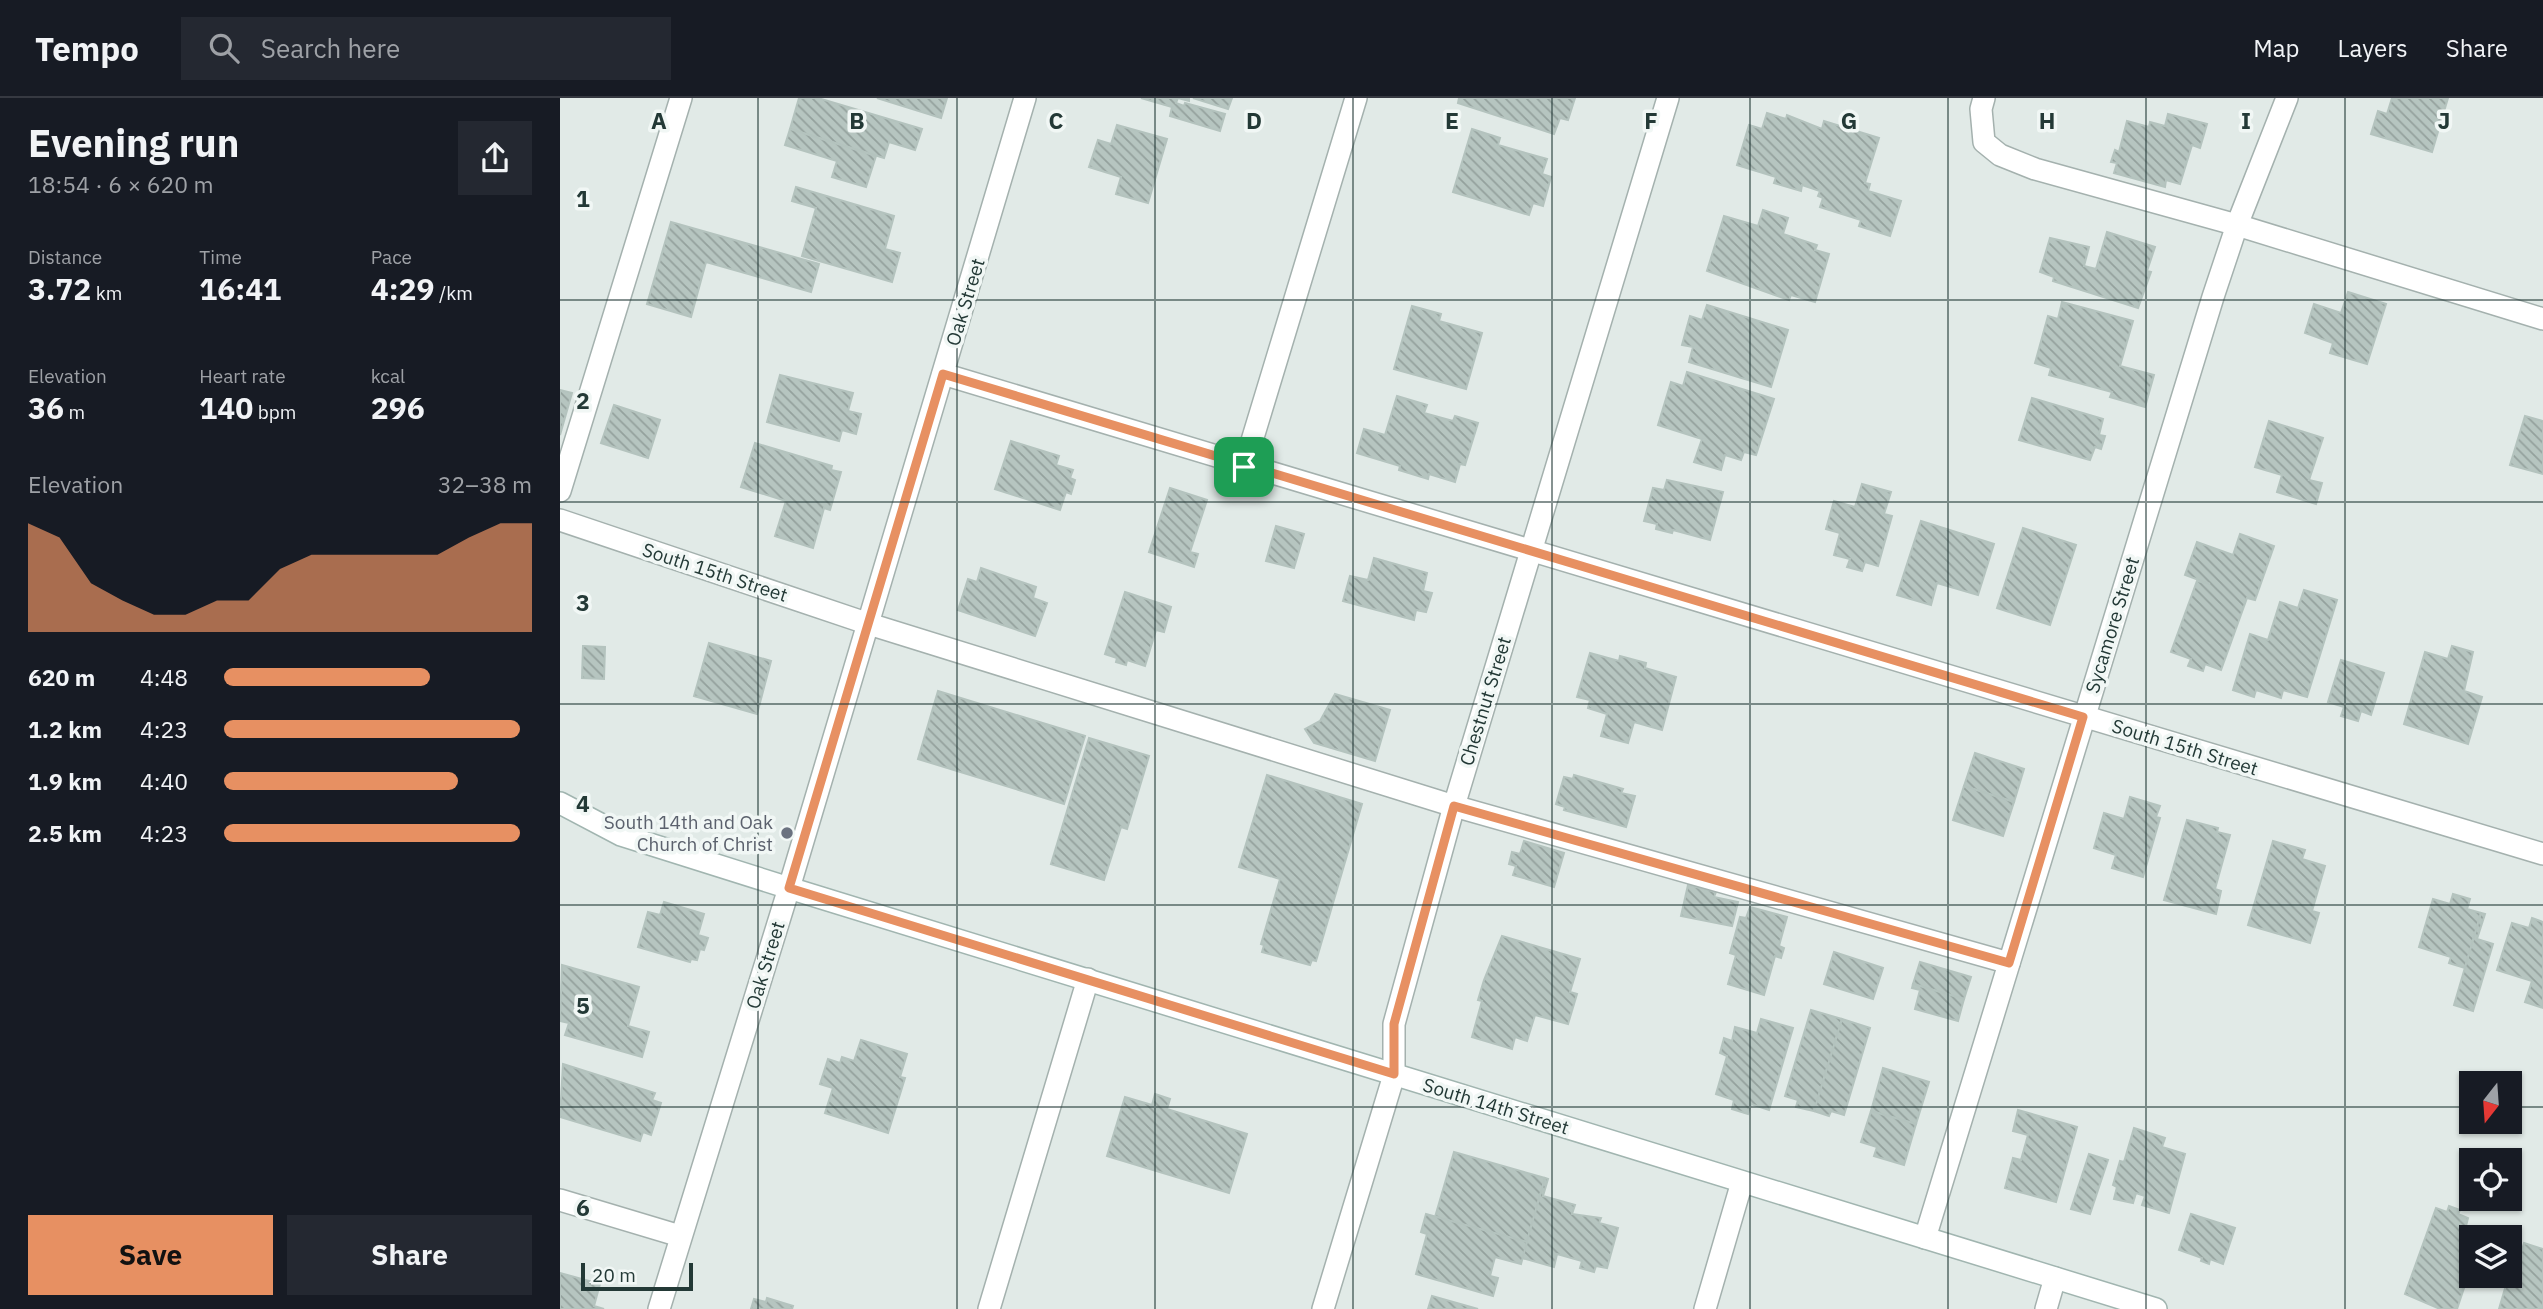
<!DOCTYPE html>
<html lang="en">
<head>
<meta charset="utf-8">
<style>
	:root { --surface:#171b24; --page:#242831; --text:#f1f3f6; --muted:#9ea1a6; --line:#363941; --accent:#e79062 }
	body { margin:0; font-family:"IBM Plex Sans",sans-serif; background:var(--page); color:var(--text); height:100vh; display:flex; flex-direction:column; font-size:26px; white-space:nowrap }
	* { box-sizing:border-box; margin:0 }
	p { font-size:23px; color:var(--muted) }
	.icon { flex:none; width:38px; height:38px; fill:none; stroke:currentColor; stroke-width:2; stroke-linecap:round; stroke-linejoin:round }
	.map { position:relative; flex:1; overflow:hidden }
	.sheet { display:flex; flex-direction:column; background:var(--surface); width:560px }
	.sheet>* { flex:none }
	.needle { width:46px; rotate:197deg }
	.fabs { position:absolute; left:1899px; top:973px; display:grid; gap:14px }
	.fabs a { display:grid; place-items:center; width:63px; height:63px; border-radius:0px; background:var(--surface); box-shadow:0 2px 5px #0004; font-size:35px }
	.scale { position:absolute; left:21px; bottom:18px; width:112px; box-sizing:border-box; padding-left:7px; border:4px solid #233936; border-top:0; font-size:19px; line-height:24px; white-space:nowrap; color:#233936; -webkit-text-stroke:5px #f1f7f5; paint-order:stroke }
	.pin { position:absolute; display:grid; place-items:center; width:60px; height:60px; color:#fff; margin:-30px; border-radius:14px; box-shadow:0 4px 10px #0006 }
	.round { display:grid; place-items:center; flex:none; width:74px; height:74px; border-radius:0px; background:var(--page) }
	.head { display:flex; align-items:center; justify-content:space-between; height:119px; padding:0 28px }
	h1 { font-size:38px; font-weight:800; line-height:52px }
	.metrics { display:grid; grid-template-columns:repeat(3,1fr); gap:10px; height:119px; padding:7px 28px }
	.metrics div { display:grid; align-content:center }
	.metrics b { font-size:30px; font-weight:800 }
	.metrics small { font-size:19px; font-weight:400 }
	.metrics p { font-size:19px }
	.chart { height:196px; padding:14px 28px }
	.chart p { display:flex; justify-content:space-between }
	.chart svg { width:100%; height:126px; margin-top:7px; fill:var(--accent); opacity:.7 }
	.primary-button { display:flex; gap:14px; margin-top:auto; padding:14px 28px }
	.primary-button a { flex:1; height:80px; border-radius:0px; background:var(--accent); color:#111; font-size:28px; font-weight:800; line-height:80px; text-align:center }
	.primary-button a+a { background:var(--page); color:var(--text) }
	ul { padding:0 28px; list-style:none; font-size:23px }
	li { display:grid; grid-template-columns:112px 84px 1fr; align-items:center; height:52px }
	li i { height:18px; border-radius:9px; background:var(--accent) }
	header { display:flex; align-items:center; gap:42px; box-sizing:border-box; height:98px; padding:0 35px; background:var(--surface); border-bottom:2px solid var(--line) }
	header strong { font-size:33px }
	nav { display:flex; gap:38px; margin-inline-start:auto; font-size:24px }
	.search { width:490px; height:63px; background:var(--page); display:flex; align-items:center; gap:18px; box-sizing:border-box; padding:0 24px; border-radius:0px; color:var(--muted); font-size:26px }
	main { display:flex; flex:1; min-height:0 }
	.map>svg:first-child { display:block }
	.building { fill:url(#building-back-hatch); stroke:#b4c3be; stroke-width:2 }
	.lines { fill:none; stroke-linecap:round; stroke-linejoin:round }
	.service-casing { stroke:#a4b1ae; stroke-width:24 }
	.minor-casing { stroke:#a4b1ae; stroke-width:24 }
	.tertiary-casing { stroke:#a4b1ae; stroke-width:24 }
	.secondary-casing { stroke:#a1b5b0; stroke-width:24 }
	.service { stroke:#fff; stroke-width:21 }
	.minor { stroke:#fff; stroke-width:21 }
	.tertiary { stroke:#fff; stroke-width:21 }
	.secondary { stroke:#fff; stroke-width:21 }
	.route-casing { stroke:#fff; stroke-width:14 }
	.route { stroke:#e79062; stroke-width:9 }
	.grid { fill:none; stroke:#233936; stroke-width:2; stroke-opacity:0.55 }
	.worship-dot { fill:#6b7280; stroke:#f1f7f5; stroke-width:2.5 }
	.labels { text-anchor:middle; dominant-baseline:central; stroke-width:7; stroke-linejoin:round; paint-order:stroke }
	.street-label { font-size:19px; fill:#233936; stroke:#f1f7f5 }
	.worship-label { font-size:19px; fill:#5b616d; stroke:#f1f7f5; text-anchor:end }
	.grid-label { font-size:23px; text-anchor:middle; font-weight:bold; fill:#233936; stroke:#f1f7f5; stroke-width:7; stroke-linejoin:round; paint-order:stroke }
</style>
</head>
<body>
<header>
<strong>Tempo</strong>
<div class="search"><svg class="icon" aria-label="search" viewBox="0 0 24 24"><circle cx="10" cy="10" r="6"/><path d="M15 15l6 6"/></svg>Search here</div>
<nav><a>Map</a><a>Layers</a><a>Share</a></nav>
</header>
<main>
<section class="sheet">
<div class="head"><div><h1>Evening run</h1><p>18:54 · 6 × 620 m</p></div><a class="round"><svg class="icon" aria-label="share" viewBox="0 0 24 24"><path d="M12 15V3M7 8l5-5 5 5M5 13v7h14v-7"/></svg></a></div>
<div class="metrics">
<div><p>Distance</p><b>3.72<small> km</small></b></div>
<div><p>Time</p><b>16:41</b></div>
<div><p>Pace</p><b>4:29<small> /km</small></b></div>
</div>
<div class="metrics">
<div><p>Elevation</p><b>36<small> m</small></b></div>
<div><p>Heart rate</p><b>140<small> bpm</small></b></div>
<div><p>kcal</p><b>296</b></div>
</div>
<div class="chart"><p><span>Elevation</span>32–38 m</p>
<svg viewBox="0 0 160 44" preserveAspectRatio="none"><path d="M0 44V6L10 11L20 27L30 33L40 38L50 38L60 33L70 33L80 22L90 17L100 17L110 17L120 17L130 17L140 11L150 6L160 6V44z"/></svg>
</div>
<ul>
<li><b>620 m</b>4:48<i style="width:67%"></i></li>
<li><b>1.2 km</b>4:23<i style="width:96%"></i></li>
<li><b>1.9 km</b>4:40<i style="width:76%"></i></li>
<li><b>2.5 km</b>4:23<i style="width:96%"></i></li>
</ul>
<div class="primary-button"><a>Save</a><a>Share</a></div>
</section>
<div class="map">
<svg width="1983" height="1211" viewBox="0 0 1983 1211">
	<defs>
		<pattern id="building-back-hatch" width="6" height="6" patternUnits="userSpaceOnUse" patternTransform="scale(1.75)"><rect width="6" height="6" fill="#b6c5c0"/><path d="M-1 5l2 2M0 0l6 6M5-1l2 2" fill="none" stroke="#94a19d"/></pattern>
	</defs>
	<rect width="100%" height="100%" fill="#e1eae7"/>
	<!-- building -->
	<g class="building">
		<path d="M239,0H258L362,31L355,52L329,44L324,60L230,31Z"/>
		<path d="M317,0H387L381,20Z"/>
		<path d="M581,0H629V3L618,0L616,5L624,8L625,5L665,16L660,33L610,18L612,9Z"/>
		<path d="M633,0H672L668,11Z"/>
		<path d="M899,0H1015L1008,22L1000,20L994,36L898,5Z"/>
		<path d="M1832,0H1888L1872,54L1811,36L1818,13L1827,16Z"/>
		<path d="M1207,15L1226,21L1227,17L1262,31L1264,23L1319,40L1305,85L1310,86L1308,93L1341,103L1330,138L1299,128L1301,122L1260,109L1263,100L1258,98L1260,93L1242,87L1241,93L1214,85L1216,79L1177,67L1189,27L1202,31Z"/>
		<path d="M1608,16L1647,26L1640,50L1632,47L1620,86L1606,82L1605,89L1554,75L1557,65L1551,64L1555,52L1559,54L1567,23L1589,29L1590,24L1605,28Z"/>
		<path d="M557,27L607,41L588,105L556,96L561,79L529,69L538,42L551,46Z"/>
		<path d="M230,31L316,58L306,89L272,79L277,63L225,47Z"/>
		<path d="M912,31L940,40L938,47L987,61L982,76L991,79L983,108L973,105L969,117L893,94Z"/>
		<path d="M236,89L334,118L325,151L340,155L332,184L242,158L256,110L232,103Z"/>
		<path d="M1203,112L1228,120L1223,136L1257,147L1255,152L1269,156L1255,204L1231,197L1229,202L1147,173L1164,118L1198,128Z"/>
		<path d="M111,124L259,166L251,194L146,164L131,219L87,206Z"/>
		<path d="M1547,134L1595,149L1587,173L1591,174L1578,210L1493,183L1494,179L1480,174L1490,140L1529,149L1524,168L1536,171Z"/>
		<path d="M1788,194L1826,206L1807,266L1770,255L1773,245L1745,235L1754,206L1781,215Z"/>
		<path d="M1502,204L1573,223L1560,268L1594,277L1585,309L1550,299L1552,294L1489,277L1491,270L1475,265L1488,218L1498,221Z"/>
		<path d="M1147,207L1228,232L1211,289L1129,264L1133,249L1122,247L1130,218L1142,222Z"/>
		<path d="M852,208L881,216L879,223L922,235L906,291L834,271Z"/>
		<path d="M1127,274L1214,301L1196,357L1184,354L1181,362L1165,357L1161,372L1134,364L1142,341L1098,327L1111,284L1123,288Z"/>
		<path d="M220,277L293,295L288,313L301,316L296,336L282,332L279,343L207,324Z"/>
		<path d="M0,292L12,295L0,337Z"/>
		<path d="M837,298L867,307L864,315L893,323L895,318L918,325L905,367L900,366L895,384L869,376L868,381L839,372L840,368L797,355L804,331L825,337Z"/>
		<path d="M1472,300L1543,321L1539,337L1545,338L1541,351L1535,349L1530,362L1459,342Z"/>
		<path d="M54,307L100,322L88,360L41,345Z"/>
		<path d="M1965,318L1983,323V376L1950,367Z"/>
		<path d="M1709,323L1763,340L1749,382L1762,385L1756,406L1717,394L1722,377L1695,369Z"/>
		<path d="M451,343L499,358L496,367L513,372L510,380L515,382L511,396L506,394L500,412L435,391Z"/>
		<path d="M195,345L272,368L271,372L281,374L270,412L264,410L253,450L215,438L226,403L181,389Z"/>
		<path d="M1107,382L1163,394L1150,442L1113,432L1112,435L1096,431L1097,426L1084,423L1093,390L1104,392Z"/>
		<path d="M1302,386L1331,394L1324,416L1332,418L1318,468L1305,464L1302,473L1287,469L1290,461L1274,457L1280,435L1266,431L1274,403L1295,409Z"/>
		<path d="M610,390L647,402L630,454L638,456L634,469L589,454Z"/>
		<path d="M1361,423L1434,446L1418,497L1377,485L1371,507L1337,497Z"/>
		<path d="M716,428L744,436L734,470L706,463Z"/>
		<path d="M1463,430L1516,447L1490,527L1437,510Z"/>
		<path d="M1680,436L1714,448L1695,502L1687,500L1661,572L1645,566L1643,573L1628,568L1631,561L1611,554L1637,483L1650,486L1625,477L1637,444L1673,457Z"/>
		<path d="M814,460L867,475L863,493L872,495L866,514L856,512L854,522L783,503L790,478L808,482Z"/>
		<path d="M421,470L476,489L473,500L487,505L475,538L398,512L408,481L417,484Z"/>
		<path d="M1744,492L1777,502L1747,599L1723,592L1721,600L1696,592L1694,599L1673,592L1690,536L1708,542L1720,504L1738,510Z"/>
		<path d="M565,494L611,509L604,534L596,532L585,568L567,562L566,567L556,564L557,560L545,556Z"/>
		<path d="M149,545L211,563L197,616L134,598Z"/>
		<path d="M23,548L45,549L44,581L22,580Z"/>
		<path d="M1892,548L1913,554L1904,593L1922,599L1908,646L1844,626L1865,554L1888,561Z"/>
		<path d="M1030,555L1059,563L1060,558L1086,565L1085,570L1116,579L1102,632L1074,624L1068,645L1041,638L1047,616L1028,610L1030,602L1017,599Z"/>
		<path d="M1781,562L1824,575L1811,617L1801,613L1798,623L1781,618L1784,609L1768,604Z"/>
		<path d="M378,593L525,638L504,706L358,661Z"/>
		<path d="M775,596L830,612L815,663L754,645L745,631L760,623Z"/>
		<path d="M529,640L589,658L567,731L561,729L544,782L491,766Z"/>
		<path d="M1415,655L1464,671L1454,704L1404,688Z"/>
		<path d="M707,677L802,706L756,863L752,862L750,867L702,854L704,847L701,846L720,781L679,769Z"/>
		<path d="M1014,677L1063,691L1061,695L1075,698L1066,729L1004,712L1005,709L996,706L1004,679L1013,681Z"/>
		<path d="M1404,688L1454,704L1443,738L1393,722Z"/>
		<path d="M1570,699L1600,708L1596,719L1600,720L1583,779L1552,770L1556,757L1534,750L1544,715L1564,721Z"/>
		<path d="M1627,722L1658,730L1657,734L1670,737L1655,791L1661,793L1656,816L1604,802Z"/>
		<path d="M964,743L1004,755L994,789L953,777L956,768L949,766L952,754L960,756Z"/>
		<path d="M1713,743L1745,752L1742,761L1765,768L1752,813L1759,815L1750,845L1688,827Z"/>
		<path d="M1128,787L1156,794L1154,799L1178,804L1172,828L1121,818Z"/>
		<path d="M1893,796L1910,801L1907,811L1921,815L1905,870L1889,865L1891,859L1859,849L1873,801L1890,806Z"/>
		<path d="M104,804L144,816L138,837L148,840L144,852L140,851L137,862L131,861L130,864L78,849L88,814L100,817Z"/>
		<path d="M1190,809L1227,819L1219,848L1224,850L1221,860L1215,858L1204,897L1168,886L1176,857L1170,855L1180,819L1186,820Z"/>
		<path d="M1921,815L1925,816L1917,841L1933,846L1913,913L1894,907Z"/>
		<path d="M1972,820L1983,824V910L1965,904L1972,883L1937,872L1952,825L1969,830Z"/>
		<path d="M942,838L1020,861L1010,894L1017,896L1008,926L975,917L967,943L955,939L952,951L912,939L922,903L918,902L924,882Z"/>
		<path d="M1274,854L1323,870L1313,901L1264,886Z"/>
		<path d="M1360,864L1411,879L1404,901L1353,886Z"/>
		<path d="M2,867L79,889L68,928L89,934L82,959L5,937L9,925L0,923Z"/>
		<path d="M1353,886L1404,901L1398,923L1355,911L1360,892L1352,890Z"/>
		<path d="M1251,912L1282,921L1254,1013L1236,1009L1238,1002L1225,998Z"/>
		<path d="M1201,921L1233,930L1209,1012L1191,1006L1188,1016L1172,1011L1174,1002L1156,996L1167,958L1160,955L1164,940L1172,943L1175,929L1197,935Z"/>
		<path d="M1282,921L1310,930L1284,1017L1271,1013L1269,1018L1254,1013Z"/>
		<path d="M301,942L347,956L340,979L345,980L328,1035L265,1015L273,990L260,986L268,961L280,965L282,959L294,963Z"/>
		<path d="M3,966L95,995L92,1002L101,1005L91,1037L83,1034L80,1043L0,1019Z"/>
		<path d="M1323,970L1369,984L1356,1026L1311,1013Z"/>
		<path d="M595,996L610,1001L607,1011L687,1036L669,1095L547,1058L565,999L592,1007Z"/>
		<path d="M1458,1012L1517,1029L1496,1104L1445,1090L1453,1060L1461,1062L1468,1037L1453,1033Z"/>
		<path d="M1311,1013L1356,1026L1344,1067L1314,1058L1317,1049L1301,1044Z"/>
		<path d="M1574,1030L1605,1040L1602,1049L1625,1056L1609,1115L1582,1107L1585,1098L1576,1095L1573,1105L1554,1101L1557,1089L1553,1087L1560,1063L1564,1064Z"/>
		<path d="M894,1054L985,1080L967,1144L875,1119Z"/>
		<path d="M1529,1056L1548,1062L1530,1116L1511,1111Z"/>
		<path d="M985,1080L988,1081L983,1098L1015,1107L1012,1116L1041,1120L1039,1125L1058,1130L1047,1170L1036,1168L1034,1174L1020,1170L1022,1163L997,1156L994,1169L962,1160Z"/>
		<path d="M1889,1108L1900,1112L1898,1116L1908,1120L1905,1132L1925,1138L1911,1139V1169L1897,1211H1880L1845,1196L1876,1110L1887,1114Z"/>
		<path d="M866,1116L967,1144L961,1166L935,1159L930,1178L938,1180L933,1198L856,1176L867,1136L861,1134Z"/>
		<path d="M1631,1116L1675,1130L1663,1166L1650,1161L1649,1166L1641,1163L1642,1160L1619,1152Z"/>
		<path d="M1964,1145L1983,1151V1211H1939L1953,1163L1958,1165Z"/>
		<path d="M0,1175L40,1186L34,1208L44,1211H0Z"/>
		<path d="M872,1198L918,1211H868Z"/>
		<path d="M207,1200L233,1208L232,1211H191L194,1201L206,1204Z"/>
	</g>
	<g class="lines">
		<defs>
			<g id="service">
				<path d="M1424,0L1421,11L1424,44L1440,57L1475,71L1677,127L1983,221"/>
				<path d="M684,369L796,0"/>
				<path d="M0,393L121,0"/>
				<path d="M309,526L894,708L1449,865"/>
				<path d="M429,1211L528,881"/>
				<path d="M1145,1211L1182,1084"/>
			</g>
			<g id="minor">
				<path d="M383,276L1983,756"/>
				<path d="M0,422L309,526"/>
				<path d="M0,1102L120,1138"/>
				<path d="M1365,1140L1653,199L1677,127L1727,0"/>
				<path d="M763,1211L834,977V926L894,708L1108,0"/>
				<path d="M1486,1211L1495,1180"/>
			</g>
			<path id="tertiary" d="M99,1211L229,790L465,0"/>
			<path id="secondary" d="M0,705L61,737L229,790L1596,1211"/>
		</defs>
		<!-- service casing -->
		<use href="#service" class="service-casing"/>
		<!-- minor casing -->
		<use href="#minor" class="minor-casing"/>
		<!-- tertiary casing -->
		<use href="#tertiary" class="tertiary-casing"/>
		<!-- secondary casing -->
		<use href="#secondary" class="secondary-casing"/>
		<!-- service -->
		<use href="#service" class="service"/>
		<!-- minor -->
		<use href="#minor" class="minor"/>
		<!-- tertiary -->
		<use href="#tertiary" class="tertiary"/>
		<!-- secondary -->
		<use href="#secondary" class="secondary"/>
	</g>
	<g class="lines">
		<defs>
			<path id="route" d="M383,276L1523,619L1449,865L894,708L834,926V976L229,790Z"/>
		</defs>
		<!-- route casing -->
		<use href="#route" class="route-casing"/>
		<!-- route -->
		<use href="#route" class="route"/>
	</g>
	<!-- grid -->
	<path class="grid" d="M198,0V1211M397,0V1211M595,0V1211M793,0V1211M992,0V1211M1190,0V1211M1388,0V1211M1586,0V1211M1785,0V1211M0,202H1983M0,404H1983M0,606H1983M0,807H1983M0,1009H1911M1950,1009H1983"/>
	<!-- markers -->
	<circle class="worship-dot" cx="227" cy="735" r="7"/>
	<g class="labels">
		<!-- street labels -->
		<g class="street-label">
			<text transform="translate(405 204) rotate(-73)">Oak Street</text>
			<text transform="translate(155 474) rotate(18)">South 15th Street</text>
			<text transform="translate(1552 527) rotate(-73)">Sycamore Street</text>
			<text transform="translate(925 603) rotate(-73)">Chestnut Street</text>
			<text transform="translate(1625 649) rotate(17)">South 15th Street</text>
			<text transform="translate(205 867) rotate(-73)">Oak Street</text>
			<text transform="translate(936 1008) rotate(17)">South 14th Street</text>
		</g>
		<!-- worship labels -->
		<g class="worship-label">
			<text x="213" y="724">South 14th and Oak<tspan x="213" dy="22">Church of Christ</tspan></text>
		</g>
	</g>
	<g class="grid-label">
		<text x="99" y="31">A</text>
		<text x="297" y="31">B</text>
		<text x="496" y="31">C</text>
		<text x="694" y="31">D</text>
		<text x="892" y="31">E</text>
		<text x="1091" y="31">F</text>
		<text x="1289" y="31">G</text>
		<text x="1487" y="31">H</text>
		<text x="1686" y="31">I</text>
		<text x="1884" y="31">J</text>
		<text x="23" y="109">1</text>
		<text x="23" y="311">2</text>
		<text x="23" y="513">3</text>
		<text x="23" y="714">4</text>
		<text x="23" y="916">5</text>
		<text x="23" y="1118">6</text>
	</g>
</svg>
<div class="fabs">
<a><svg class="needle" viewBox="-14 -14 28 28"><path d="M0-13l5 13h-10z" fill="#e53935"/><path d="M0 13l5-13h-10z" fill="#9ea1a6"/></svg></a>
<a><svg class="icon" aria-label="locate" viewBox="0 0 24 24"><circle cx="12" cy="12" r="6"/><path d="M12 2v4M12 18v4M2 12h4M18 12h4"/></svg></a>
<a><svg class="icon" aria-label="layers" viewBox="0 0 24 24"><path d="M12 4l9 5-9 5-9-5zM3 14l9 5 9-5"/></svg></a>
</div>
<div class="scale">20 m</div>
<div class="pin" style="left:684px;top:369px;background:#1e9e55"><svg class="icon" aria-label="arrive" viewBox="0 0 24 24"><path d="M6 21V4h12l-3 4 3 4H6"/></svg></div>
</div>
</main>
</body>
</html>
